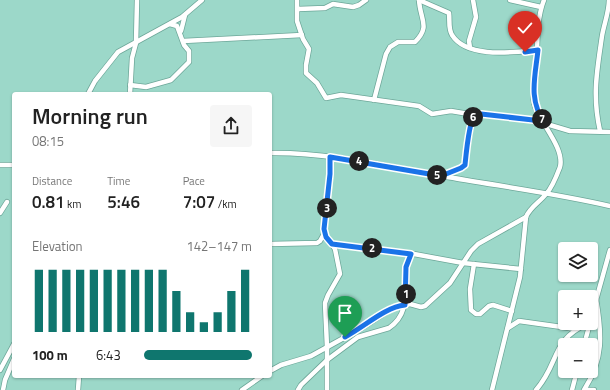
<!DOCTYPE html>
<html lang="en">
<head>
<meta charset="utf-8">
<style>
	:root { --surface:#fff; --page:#f6f6f6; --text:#222; --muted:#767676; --accent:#0f766e }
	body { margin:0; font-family:"Titillium Web",sans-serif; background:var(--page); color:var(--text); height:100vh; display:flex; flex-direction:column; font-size:15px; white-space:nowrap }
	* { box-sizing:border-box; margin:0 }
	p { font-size:13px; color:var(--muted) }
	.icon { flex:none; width:22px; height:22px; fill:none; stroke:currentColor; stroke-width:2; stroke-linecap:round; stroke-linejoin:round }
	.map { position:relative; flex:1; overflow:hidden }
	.panel { position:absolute; left:12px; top:92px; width:260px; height:286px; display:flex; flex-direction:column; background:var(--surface); border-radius:4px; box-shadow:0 1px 3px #0004 }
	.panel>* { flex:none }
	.buttons { position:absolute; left:558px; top:242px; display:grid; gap:8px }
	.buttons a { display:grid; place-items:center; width:40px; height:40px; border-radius:4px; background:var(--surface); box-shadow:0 1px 3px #0004; font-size:20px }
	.pin { position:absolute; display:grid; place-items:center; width:34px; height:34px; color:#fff; margin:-41px -17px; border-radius:50% 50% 50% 0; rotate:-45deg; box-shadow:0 0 4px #0007 }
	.pin .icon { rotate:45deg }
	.km { position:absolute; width:20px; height:20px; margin:-10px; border-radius:50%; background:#222; color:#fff; font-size:11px; line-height:20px; text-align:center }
	.round { display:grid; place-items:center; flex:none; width:42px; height:42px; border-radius:4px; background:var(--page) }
	.head { display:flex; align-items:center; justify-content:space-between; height:68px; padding:0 20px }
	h1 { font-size:22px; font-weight:600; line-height:30px }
	.metrics { display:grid; grid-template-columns:repeat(3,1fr); gap:6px; height:68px; padding:4px 20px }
	.metrics div { display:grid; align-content:center }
	.metrics b { font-size:17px; font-weight:600 }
	.metrics small { font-size:11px; font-weight:400 }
	.metrics p { font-size:11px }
	.chart { height:112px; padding:8px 20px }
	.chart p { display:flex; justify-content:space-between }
	.chart svg { width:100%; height:72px; margin-top:4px; stroke:var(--accent); stroke-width:6 }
	ul { padding:0 20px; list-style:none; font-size:13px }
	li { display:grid; grid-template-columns:64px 48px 1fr; align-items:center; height:30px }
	li i { height:10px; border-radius:5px; background:var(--accent) }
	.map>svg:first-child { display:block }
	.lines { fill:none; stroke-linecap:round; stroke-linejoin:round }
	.minor-casing { stroke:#6da799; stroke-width:6 }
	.minor { stroke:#fff; stroke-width:4.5 }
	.route-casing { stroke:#fff; stroke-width:8 }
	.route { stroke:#1a73e8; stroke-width:5 }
</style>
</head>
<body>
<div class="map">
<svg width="610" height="390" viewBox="0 0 610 390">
	<rect width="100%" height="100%" fill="#9cd8c9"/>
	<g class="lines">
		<defs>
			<g id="minor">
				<path d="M297,0V21L303,39L309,49L306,65V73L317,83L326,98L341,95L419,106L432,114L451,111L475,115"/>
				<path d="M419,0L449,13C450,21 448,28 452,35C467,59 514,52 538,50"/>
				<path d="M510,0L541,7"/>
				<path d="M298,9L325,8L333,4L353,7L359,5L366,0"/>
				<path d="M181,31L185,15"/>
				<path d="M183,41L302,35"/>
				<path d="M470,48L469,41L476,17L473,0"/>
				<path d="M130,85L146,87L171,80L189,62V51L184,45L177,26L170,24"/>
				<path d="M88,94L95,81L118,52L182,17L202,0"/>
				<path d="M130,94L132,58L136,43L137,0"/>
				<path d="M374,100L386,54L390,47L398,42H415C431,26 420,20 419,0"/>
				<path d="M600,131C592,95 597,71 602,36C604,24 609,12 609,0"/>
				<path d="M270,153C328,152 385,166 442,176C498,186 554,193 610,206"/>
				<path d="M0,165H14"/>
				<path d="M441,176L464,167L472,119L477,114L533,120L570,131L610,132"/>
				<path d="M0,213L7,202"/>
				<path d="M270,244L317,243L320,241L324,234"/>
				<path d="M332,244L414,254L463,263L521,269"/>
				<path d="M474,264L470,289L471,310L476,314H480L489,306L493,305L512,311"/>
				<path d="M591,318L610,250"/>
				<path d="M508,328L519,321L576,329"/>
				<path d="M584,345L590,323"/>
				<path d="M0,370L14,344"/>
				<path d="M270,371L281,365L311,356L360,329L394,307L410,304L421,307L425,306L450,283L471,251L478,244L526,217"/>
				<path d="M3,390L5,380L14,359"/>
				<path d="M78,390L79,376"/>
				<path d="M242,390L262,376"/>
				<path d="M298,390L301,385L327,360L358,337L389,328C417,309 397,278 411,254"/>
				<path d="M327,390V347L325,303L328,295L340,274L335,249L324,234L330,174V157"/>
				<path d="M492,390L520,277L526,217C530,207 540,202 546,194C552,188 557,175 560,167C565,147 538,121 534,103C532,93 535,85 536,75C538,51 535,23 544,0"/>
				<path d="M536,390C560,363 550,340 589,323"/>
				<path d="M572,390L577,371"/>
				<path d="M584,390C604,359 602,334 596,299"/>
				<path d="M586,390H594"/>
			</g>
		</defs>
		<!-- minor casing -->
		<use href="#minor" class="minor-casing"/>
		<!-- minor -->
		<use href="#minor" class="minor"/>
	</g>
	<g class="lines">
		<defs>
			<path id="route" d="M345,337C364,327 385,307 405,305L406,267L411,254L332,244L326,237L324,229L330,174V157L441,176L461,168L465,165C466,155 469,121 475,114H481L533,120L545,124C528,99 535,78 538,50L525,52"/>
		</defs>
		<!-- route casing -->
		<use href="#route" class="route-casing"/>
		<!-- route -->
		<use href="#route" class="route"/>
	</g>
</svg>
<div class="buttons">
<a><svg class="icon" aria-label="layers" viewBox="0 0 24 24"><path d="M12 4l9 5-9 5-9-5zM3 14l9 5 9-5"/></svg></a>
<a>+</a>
<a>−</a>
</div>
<div class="pin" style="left:345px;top:337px;background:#1e9e55"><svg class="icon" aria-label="arrive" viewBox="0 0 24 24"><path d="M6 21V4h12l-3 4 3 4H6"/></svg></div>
<div class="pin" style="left:525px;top:52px;background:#d93025"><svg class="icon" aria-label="check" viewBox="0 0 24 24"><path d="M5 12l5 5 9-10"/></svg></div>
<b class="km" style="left:406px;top:294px">1</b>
<b class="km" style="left:372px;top:248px">2</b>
<b class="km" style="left:327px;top:208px">3</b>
<b class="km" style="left:359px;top:161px">4</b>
<b class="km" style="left:437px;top:175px">5</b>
<b class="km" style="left:473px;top:117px">6</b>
<b class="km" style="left:542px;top:119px">7</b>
<section class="panel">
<div class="head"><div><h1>Morning run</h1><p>08:15</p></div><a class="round"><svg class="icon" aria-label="share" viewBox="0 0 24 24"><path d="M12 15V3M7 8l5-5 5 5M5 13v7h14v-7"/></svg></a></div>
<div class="metrics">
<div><p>Distance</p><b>0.81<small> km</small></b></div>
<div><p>Time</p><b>5:46</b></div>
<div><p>Pace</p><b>7:07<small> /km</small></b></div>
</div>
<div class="chart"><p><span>Elevation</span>142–147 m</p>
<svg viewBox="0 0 160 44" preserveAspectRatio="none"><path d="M5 44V6M15 44V6M25 44V6M35 44V6M45 44V6M55 44V6M65 44V6M75 44V6M85 44V6M95 44V6M105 44V19M115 44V32M125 44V38M135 44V32M145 44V19M155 44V6"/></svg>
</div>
<ul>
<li><b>100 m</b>6:43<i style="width:100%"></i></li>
</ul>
</section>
</div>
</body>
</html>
